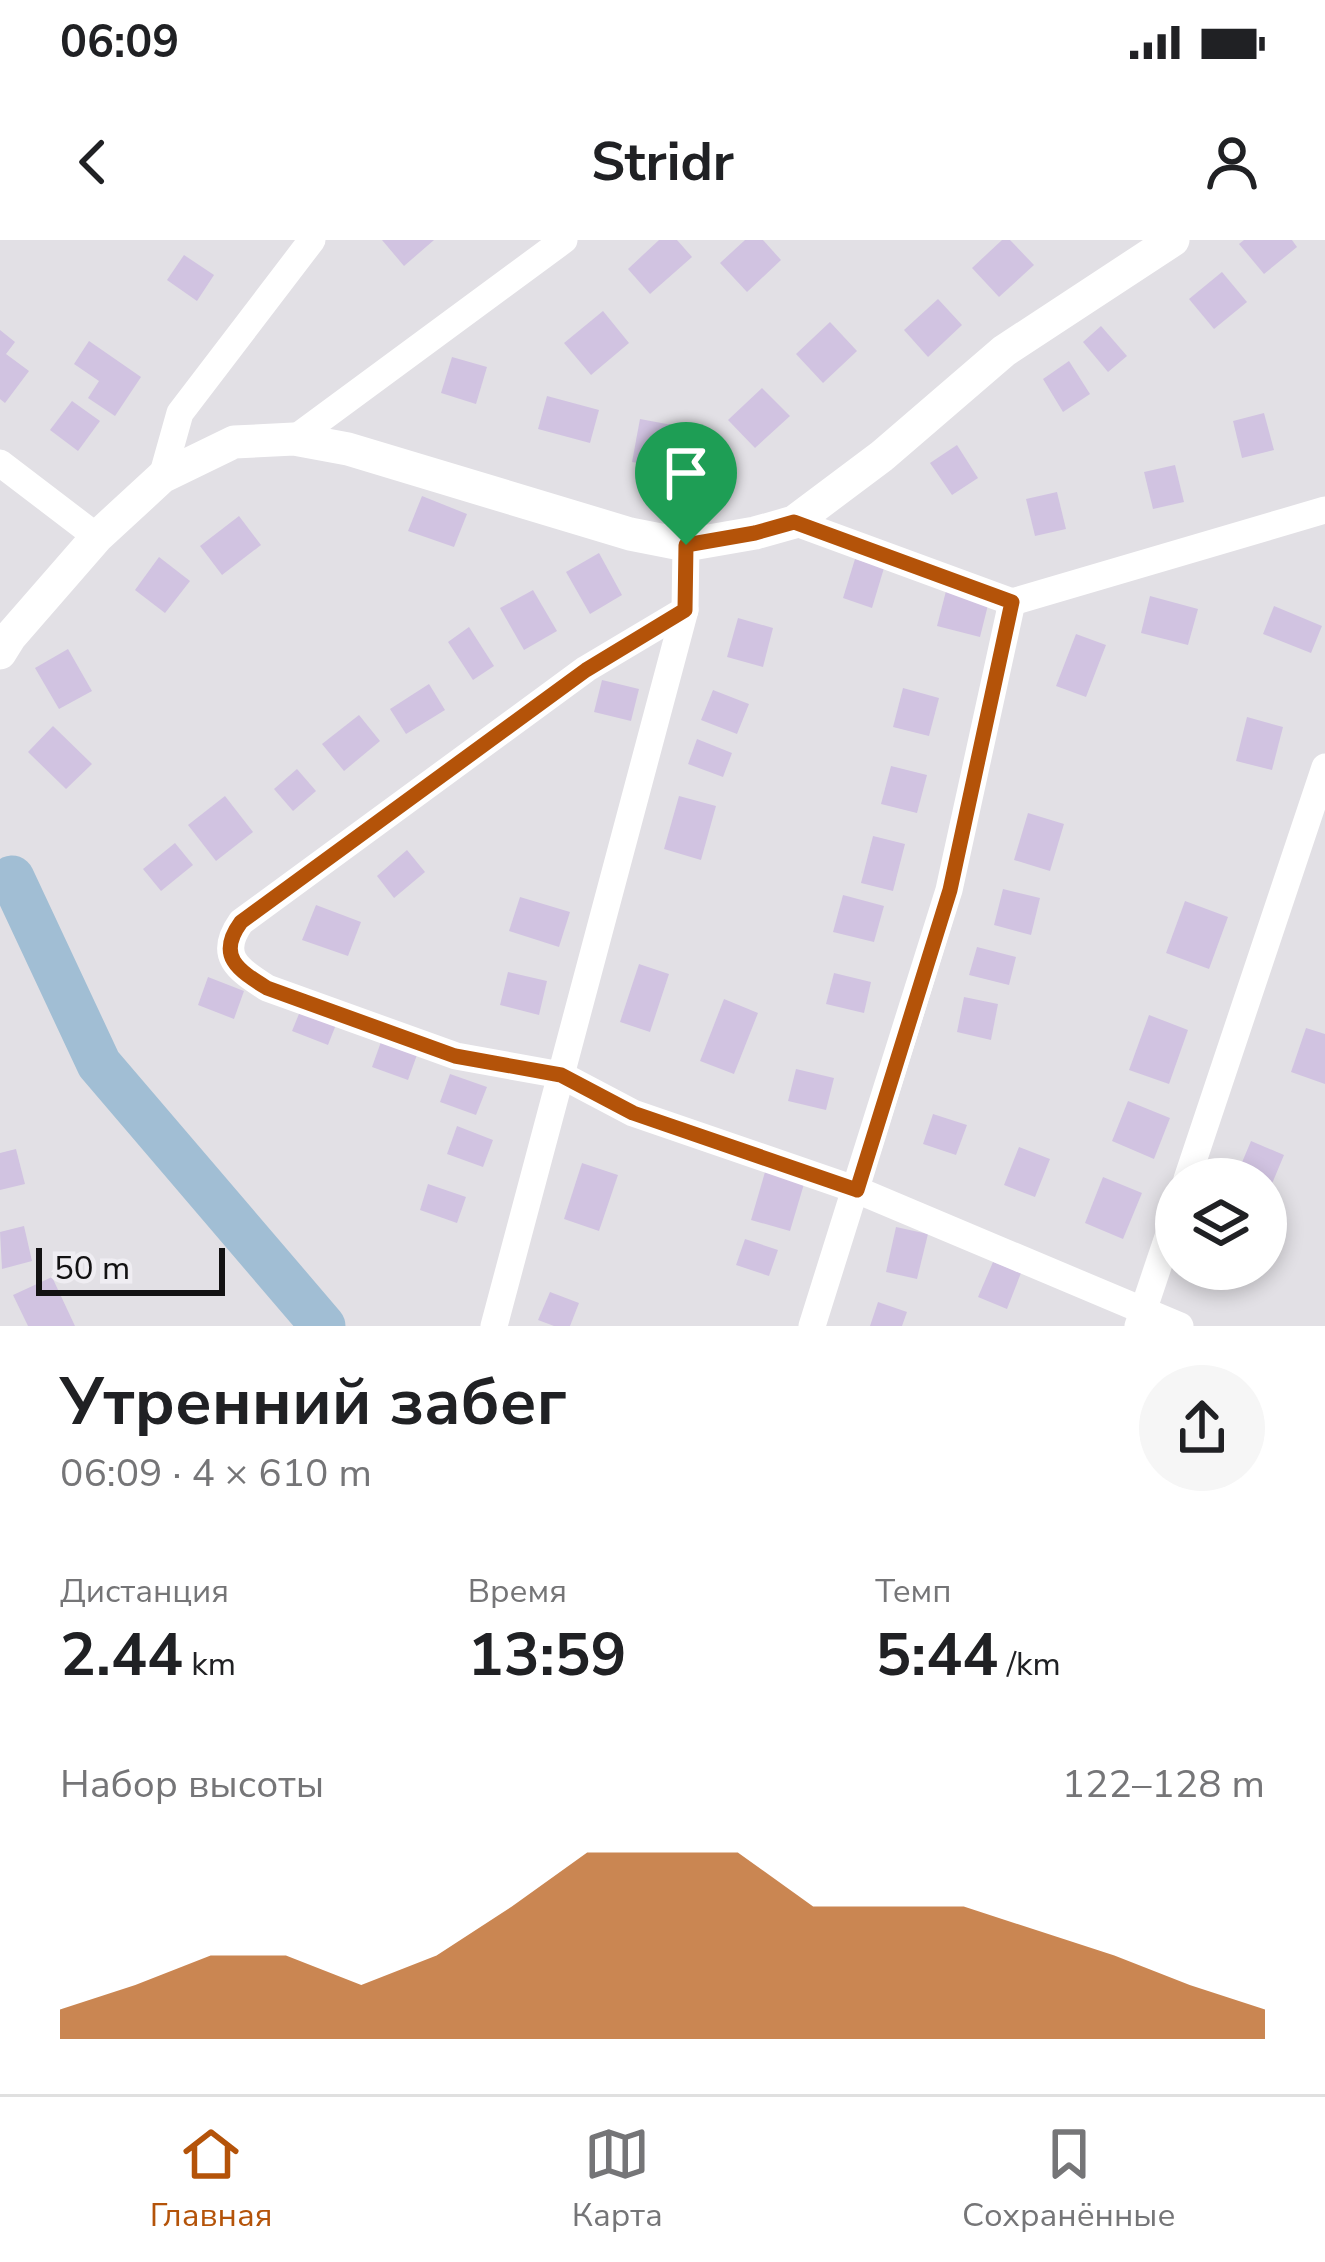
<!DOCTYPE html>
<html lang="ru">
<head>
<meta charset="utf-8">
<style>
	:root { --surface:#fff; --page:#f6f6f6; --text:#202124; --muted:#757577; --line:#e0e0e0; --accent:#b45309 }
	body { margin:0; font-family:"Nunito Sans",sans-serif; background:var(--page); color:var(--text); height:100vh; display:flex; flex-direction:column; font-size:45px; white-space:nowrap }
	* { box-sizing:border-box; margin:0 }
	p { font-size:39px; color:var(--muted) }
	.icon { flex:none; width:66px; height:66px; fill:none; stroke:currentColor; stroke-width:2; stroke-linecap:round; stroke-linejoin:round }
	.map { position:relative; height:1086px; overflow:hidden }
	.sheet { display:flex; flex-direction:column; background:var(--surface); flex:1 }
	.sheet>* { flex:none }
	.tools { position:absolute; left:1155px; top:918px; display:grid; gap:24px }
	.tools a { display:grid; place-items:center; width:132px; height:132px; border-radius:50%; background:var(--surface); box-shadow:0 6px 18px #0003; font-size:60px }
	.scale { position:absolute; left:36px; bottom:30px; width:189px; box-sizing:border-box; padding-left:12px; border:6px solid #131213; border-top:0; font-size:33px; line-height:42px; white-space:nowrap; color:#131213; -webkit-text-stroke:9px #efedf2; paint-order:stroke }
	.pin { position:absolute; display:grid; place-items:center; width:102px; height:102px; color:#fff; margin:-123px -51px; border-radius:50% 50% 50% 0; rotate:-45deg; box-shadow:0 0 12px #0007 }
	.pin .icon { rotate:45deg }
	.round { display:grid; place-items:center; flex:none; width:126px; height:126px; border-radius:63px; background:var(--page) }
	.head { display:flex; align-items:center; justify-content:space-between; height:204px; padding:0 60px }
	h1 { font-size:66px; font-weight:700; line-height:90px }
	.stats { display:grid; grid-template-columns:repeat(3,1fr); gap:18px; height:204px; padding:12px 60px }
	.stats div { display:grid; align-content:center }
	.stats b { font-size:60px; font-weight:700 }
	.stats small { font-size:33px; font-weight:400 }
	.stats p { font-size:33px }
	.chart { height:336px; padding:24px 60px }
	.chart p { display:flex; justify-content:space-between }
	.chart svg { width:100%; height:216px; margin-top:12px; fill:var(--accent); opacity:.7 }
	.status { display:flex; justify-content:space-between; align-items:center; height:84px; padding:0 60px; background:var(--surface); direction:ltr }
	.status svg { height:33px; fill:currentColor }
	header { display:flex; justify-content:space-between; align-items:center; height:156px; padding:0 60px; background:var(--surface); font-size:54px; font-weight:700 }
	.tabs { display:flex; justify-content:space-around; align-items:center; height:168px; border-top:3px solid var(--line); background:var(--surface); font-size:33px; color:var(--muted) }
	.tabs a { display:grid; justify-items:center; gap:6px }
	.tabs .active { color:var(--accent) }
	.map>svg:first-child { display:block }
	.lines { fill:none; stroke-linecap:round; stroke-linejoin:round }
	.river { stroke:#a1bed4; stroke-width:45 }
	.building { fill:#d1c3e1 }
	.minor { stroke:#fff; stroke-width:27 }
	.major { stroke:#fff; stroke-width:33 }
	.route-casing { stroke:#fff; stroke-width:24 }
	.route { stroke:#b45309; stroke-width:15 }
</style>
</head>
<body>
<div class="status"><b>06:09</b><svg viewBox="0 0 49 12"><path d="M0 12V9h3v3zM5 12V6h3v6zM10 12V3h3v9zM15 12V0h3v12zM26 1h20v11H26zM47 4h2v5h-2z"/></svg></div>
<header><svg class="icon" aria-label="back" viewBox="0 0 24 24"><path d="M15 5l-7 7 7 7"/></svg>Stridr<svg class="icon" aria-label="person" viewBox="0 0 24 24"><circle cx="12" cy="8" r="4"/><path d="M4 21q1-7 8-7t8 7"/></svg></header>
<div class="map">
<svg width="1325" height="1086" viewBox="0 0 1325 1086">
	<rect width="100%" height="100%" fill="#e2e0e5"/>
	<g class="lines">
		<!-- river -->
		<path class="river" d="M12,638L99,824L323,1086"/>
	</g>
	<!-- building -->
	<g class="building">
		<path d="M382,0H434L404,26Z"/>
		<path d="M659,0H677L692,17L650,54L628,29Z"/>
		<path d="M745,0H763L781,20L747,52L720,23Z"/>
		<path d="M1002,0H1010L1034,25L999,57L972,28Z"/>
		<path d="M1244,0H1292L1297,7L1264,34L1239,4Z"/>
		<path d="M184,15L214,35L197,61L167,40Z"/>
		<path d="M1222,32L1247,62L1214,89L1189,59Z"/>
		<path d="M938,59L962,85L928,117L904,90Z"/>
		<path d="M603,71L629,103L591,135L564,103Z"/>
		<path d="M830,82L857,111L823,143L796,114Z"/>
		<path d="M1101,86L1127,116L1108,132L1083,102Z"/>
		<path d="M0,90L15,102L6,114L29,131L5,163L0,159Z"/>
		<path d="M89,101L141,137L115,176L88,158L99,141L74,124Z"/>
		<path d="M452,117L487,127L476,164L441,153Z"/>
		<path d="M1069,121L1090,154L1063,172L1043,139Z"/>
		<path d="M762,148L790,176L755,208L728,180Z"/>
		<path d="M547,156L599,170L590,203L538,189Z"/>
		<path d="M72,161L100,181L78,211L50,190Z"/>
		<path d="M1264,173L1274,210L1242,218L1233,181Z"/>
		<path d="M640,179L672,185L664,228L632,222Z"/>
		<path d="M957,205L978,238L952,255L930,223Z"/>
		<path d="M1175,225L1184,262L1153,269L1144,232Z"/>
		<path d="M1057,252L1066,289L1035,296L1026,259Z"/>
		<path d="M422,256L467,274L454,307L408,291Z"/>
		<path d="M239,276L261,305L222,335L200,306Z"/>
		<path d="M599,313L622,355L590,374L566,332Z"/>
		<path d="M159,317L190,341L165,373L135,350Z"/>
		<path d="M855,319L884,328L872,368L843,358Z"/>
		<path d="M533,350L557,391L524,410L500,368Z"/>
		<path d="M946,351L989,361L980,397L937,386Z"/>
		<path d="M1150,356L1198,369L1188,405L1141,393Z"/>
		<path d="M1274,366L1322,386L1311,413L1263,394Z"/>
		<path d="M738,378L773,388L763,427L727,417Z"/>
		<path d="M469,387L494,426L473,440L448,402Z"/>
		<path d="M1076,394L1106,405L1086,457L1056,446Z"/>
		<path d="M68,409L92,451L59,469L35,428Z"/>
		<path d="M602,440L639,449L631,481L594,472Z"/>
		<path d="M429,444L445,470L406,494L390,469Z"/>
		<path d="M903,448L939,458L929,496L893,487Z"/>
		<path d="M713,450L749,464L737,494L701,480Z"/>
		<path d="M359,475L380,501L344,531L322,504Z"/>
		<path d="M1247,477L1283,487L1272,530L1236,521Z"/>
		<path d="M53,486L92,524L66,549L28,512Z"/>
		<path d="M697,499L732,513L723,537L688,524Z"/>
		<path d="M891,526L927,535L917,573L881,564Z"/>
		<path d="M297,529L316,551L293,571L274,549Z"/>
		<path d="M225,556L253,592L216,621L188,585Z"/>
		<path d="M679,556L716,566L701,620L664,609Z"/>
		<path d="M1028,573L1064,584L1050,631L1014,620Z"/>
		<path d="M873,596L905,604L893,651L861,643Z"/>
		<path d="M175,603L193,625L161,651L143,629Z"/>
		<path d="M407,610L425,632L394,658L377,636Z"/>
		<path d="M1003,649L1040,658L1031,695L994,685Z"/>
		<path d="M843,655L884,666L874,702L833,692Z"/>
		<path d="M520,657L570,672L559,707L509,691Z"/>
		<path d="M1185,661L1228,677L1209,729L1166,713Z"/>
		<path d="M316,665L361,682L348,716L302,700Z"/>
		<path d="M977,707L1016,717L1009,745L969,735Z"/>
		<path d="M639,724L669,734L650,792L620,782Z"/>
		<path d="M508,732L547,741L539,775L500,765Z"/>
		<path d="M834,733L871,742L864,773L826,764Z"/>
		<path d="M208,737L244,751L234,779L198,765Z"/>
		<path d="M964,757L998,764L991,800L957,792Z"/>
		<path d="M724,759L758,773L734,834L700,821Z"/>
		<path d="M303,764L339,777L328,805L292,791Z"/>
		<path d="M1149,775L1188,790L1169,844L1129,830Z"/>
		<path d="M1306,788L1325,794V844L1291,832Z"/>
		<path d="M382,799L418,812L408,840L372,827Z"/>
		<path d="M796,829L834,838L826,870L788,861Z"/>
		<path d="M450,834L487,847L476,875L440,862Z"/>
		<path d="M1128,861L1170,878L1154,919L1112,901Z"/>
		<path d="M933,874L967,885L956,915L923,904Z"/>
		<path d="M457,886L493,900L483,927L447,914Z"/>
		<path d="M1251,901L1284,915L1266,958V939H1235Z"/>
		<path d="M1019,907L1050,919L1035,957L1004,945Z"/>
		<path d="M16,909L25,944L0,950V913Z"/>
		<path d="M582,923L618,935L599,991L564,979Z"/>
		<path d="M765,932L804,944L790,991L751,980Z"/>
		<path d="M1103,937L1142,953L1123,999L1085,983Z"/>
		<path d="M428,944L466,957L457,983L420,970Z"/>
		<path d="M24,986L32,1021L2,1029L0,992Z"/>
		<path d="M896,987L928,994L917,1039L886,1032Z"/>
		<path d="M745,999L778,1010L769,1036L736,1025Z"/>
		<path d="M993,1022L1021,1033L1007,1069L978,1057Z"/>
		<path d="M52,1037L75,1086H28L13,1055Z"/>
		<path d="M550,1052L579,1063L570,1086H554L538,1080Z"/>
		<path d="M878,1062L907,1072L902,1086H870Z"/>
	</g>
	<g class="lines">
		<!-- minor -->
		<g class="minor">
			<path d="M294,199L564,0"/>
			<path d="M0,223L97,297"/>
			<path d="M162,237L180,173L312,0"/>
			<path d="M794,282L1012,362L1325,270"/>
			<path d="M686,305L685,370L586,429L241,682C217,716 238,729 267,748L456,816L561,835L633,873L857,950L1180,1086"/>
			<path d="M1187,939L1325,527"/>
			<path d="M494,1086L685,370"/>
			<path d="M812,1086L949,650L1012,362"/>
			<path d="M1138,1086L1176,973"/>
		</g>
		<!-- major -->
		<path class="major" d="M0,413L10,397L97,297L162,237L234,202L294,199L348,209L630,294L686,305L755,293L794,282L882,216L1004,111L1173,0"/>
	</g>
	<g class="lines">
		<defs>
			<path id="route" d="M794,282L1012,362L950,650L857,950L633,873L561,835L455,816L267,748C238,730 216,716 241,682L586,430L685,370L686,305L755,293Z"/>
		</defs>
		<!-- route casing -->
		<use href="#route" class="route-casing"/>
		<!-- route -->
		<use href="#route" class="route"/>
	</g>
</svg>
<div class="tools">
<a><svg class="icon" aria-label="layers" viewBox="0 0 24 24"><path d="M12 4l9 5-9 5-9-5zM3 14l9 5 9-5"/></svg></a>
</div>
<div class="scale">50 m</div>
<div class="pin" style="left:686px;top:305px;background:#1e9e55"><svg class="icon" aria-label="arrive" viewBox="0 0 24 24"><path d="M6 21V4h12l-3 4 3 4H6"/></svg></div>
</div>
<section class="sheet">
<div class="head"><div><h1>Утренний забег</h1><p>06:09 · 4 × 610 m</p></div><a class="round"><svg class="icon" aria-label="share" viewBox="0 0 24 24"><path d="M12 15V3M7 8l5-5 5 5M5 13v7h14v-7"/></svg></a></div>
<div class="stats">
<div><p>Дистанция</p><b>2.44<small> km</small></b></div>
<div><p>Время</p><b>13:59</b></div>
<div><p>Темп</p><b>5:44<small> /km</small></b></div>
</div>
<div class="chart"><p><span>Набор высоты</span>122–128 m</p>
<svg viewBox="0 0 160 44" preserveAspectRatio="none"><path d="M0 44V38L10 33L20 27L30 27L40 33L50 27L60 17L70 6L80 6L90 6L100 17L110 17L120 17L130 22L140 27L150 33L160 38V44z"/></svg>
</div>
</section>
<nav class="tabs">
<a class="active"><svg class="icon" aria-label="home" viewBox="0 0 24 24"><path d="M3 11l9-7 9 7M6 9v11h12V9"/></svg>Главная</a>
<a><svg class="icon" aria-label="map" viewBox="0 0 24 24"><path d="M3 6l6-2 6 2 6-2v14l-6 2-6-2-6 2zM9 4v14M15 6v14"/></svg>Карта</a>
<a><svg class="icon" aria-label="saved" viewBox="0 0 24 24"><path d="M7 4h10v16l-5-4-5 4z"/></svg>Сохранённые</a>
</nav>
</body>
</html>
